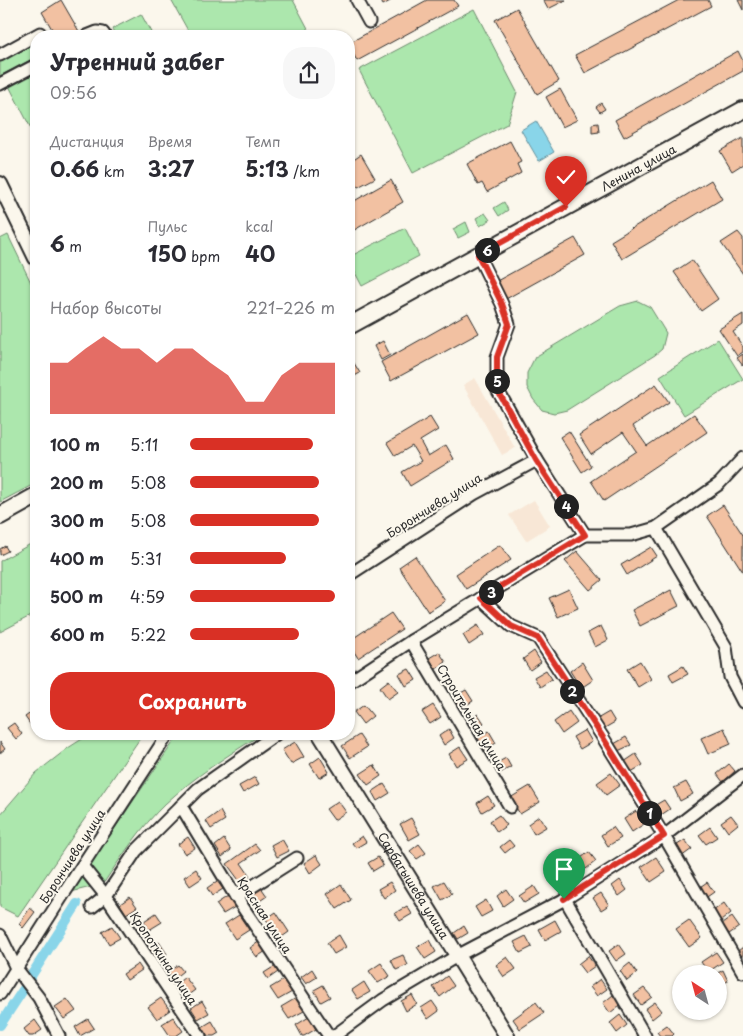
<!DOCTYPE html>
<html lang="ru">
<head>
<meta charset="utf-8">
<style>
	:root { --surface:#fff; --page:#f7f7f7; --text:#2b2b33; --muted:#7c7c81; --accent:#d93025 }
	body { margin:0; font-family:"Playpen Sans",sans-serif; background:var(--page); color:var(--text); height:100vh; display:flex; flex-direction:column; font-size:19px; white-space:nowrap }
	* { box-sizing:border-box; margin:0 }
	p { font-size:16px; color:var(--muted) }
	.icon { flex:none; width:28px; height:28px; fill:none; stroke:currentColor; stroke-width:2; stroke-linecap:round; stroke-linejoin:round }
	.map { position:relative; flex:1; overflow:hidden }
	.sheet { position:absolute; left:30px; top:30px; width:325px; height:710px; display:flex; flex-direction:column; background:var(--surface); border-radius:20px; box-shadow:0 1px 4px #0004 }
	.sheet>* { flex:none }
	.needle { width:32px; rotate:324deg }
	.buttons { position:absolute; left:672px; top:965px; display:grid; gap:10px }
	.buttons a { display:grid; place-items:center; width:55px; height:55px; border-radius:50%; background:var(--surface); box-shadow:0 1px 4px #0004; font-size:25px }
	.pin { position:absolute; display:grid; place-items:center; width:42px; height:42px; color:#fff; margin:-51px -21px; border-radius:50% 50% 50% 0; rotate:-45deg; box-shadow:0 0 5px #0007 }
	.pin .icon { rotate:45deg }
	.km { position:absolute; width:25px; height:25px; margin:-12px; border-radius:50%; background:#222; color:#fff; font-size:14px; line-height:25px; text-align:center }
	.round { display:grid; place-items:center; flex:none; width:52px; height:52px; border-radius:20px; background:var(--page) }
	.head { display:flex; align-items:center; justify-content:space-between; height:85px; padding:0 20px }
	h1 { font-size:22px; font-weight:700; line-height:38px }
	.stats { display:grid; grid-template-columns:repeat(3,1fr); gap:8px; height:85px; padding:5px 20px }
	.stats div { display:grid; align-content:center }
	.stats b { font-size:21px; font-weight:700 }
	.stats small { font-size:14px; font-weight:400 }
	.stats p { font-size:14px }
	.chart { height:140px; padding:10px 20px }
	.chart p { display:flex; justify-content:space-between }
	.chart svg { width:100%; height:90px; margin-top:5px; fill:var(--accent); opacity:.7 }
	.primary-button { display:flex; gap:10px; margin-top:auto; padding:10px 20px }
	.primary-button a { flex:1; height:58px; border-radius:20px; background:var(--accent); color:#fff; font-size:20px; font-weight:700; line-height:58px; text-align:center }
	ul { padding:0 20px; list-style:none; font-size:16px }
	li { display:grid; grid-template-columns:80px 60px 1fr; align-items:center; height:38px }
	li i { height:12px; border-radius:6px; background:var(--accent) }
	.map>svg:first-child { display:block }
	.built { fill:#f8e7d6 }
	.green { fill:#ace7ad; stroke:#6c896c }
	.water { fill:#89d5e9; stroke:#63919d }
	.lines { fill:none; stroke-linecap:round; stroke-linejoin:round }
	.canal { stroke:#89d5e9; stroke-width:10 }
	.building { fill:#f2c1a2; stroke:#2b2b2b }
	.minor-casing { stroke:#2b2b2b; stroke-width:15 }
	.tertiary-casing { stroke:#2b2b2b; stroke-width:18 }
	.secondary-casing { stroke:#2b2b2b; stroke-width:20 }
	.minor { stroke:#fbf7ec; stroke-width:11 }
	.tertiary { stroke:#fbf7ec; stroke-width:14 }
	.secondary { stroke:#fbf7ec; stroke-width:16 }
	.route-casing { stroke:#fff; stroke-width:10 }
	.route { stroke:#d93025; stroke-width:6 }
	.labels { text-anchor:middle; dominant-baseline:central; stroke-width:4; stroke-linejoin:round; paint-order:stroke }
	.street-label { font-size:12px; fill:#2b2b2b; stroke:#fbf7ec }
</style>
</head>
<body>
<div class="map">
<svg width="743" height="1036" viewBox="0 0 743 1036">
	<rect width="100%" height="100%" fill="#fbf7ec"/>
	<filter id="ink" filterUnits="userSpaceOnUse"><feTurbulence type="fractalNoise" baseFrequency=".02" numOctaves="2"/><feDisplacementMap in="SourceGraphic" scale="10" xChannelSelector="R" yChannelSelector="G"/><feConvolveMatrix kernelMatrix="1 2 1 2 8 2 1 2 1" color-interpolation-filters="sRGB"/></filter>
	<g filter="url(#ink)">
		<!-- built -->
		<g class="built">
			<path d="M475,378L515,448L502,455L463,385Z"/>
			<path d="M534,500L550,526L526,541L509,515Z"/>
		</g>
		<!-- green -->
		<g class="green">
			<path d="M171,0H293L312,36H191Z"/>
			<path d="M474,9L517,92L507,124L413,173L359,70Z"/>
			<path d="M141,14L153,36H116L112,29Z"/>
			<path d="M33,42L36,47V57L0,76V59Z"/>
			<path d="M36,71V138L9,86Z"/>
			<path d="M504,202L508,210L499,216L494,208Z"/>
			<path d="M485,213L490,220L480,226L476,218Z"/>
			<path d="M466,222L470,232L458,238L453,229Z"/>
			<path d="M405,228L419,256L362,286L349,261V257Z"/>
			<path d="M8,235L36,293V483L0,502V239Z"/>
			<path d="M638,301L650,307L666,333L662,349L655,355L567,410L554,413L542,410L533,399L527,387V373L535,357L620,306Z"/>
			<path d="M718,339L743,379L684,415L660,376Z"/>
			<path d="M36,541V613L0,632V561Z"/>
			<path d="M90,734H143L18,916L0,907V815L36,773L68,748Z"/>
			<path d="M179,734H262C228,755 194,777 165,804C141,827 122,856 103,884L71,892Z"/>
		</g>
		<!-- water -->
		<path class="water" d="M536,121L554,152L539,161L521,130Z"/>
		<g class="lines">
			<!-- canal -->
			<g class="canal">
				<path d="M31,976L77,904"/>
				<path d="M0,1025L23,990"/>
			</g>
		</g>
		<!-- building -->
		<g class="building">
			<path d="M61,0L80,33L74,36H56L42,12Z"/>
			<path d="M380,0H392L383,5Z"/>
			<path d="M427,0H454L458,6L357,61L349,46V43Z"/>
			<path d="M543,0H566L548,9Z"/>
			<path d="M679,0H708L711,6L585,73L575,55Z"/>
			<path d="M738,0H743V10Z"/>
			<path d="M517,8L559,81L537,94L495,20Z"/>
			<path d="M738,51L743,61V71L624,137L615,120Z"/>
			<path d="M560,89L577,120L562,127L546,97Z"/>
			<path d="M601,103L605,109L600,112L596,107Z"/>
			<path d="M598,123L599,132L592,133V124Z"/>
			<path d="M743,138V164L732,171L720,151Z"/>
			<path d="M510,141L521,162L517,164L521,173L487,192L482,183L478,185L467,164Z"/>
			<path d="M361,154L375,178L358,187L349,171V162Z"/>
			<path d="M391,180L403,202L349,233V204Z"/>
			<path d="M711,180L722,199L622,259L611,241Z"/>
			<path d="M738,232L743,238V274L721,243Z"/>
			<path d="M575,238L585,255L504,300L495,282Z"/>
			<path d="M692,260L718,299L701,311L674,272Z"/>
			<path d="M468,313L479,333L391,381L381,362Z"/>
			<path d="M743,314V325L733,332L743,347V352L737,356L719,329Z"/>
			<path d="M383,341L390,355L381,360L374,346Z"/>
			<path d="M743,354V366L737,358Z"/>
			<path d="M349,355L360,373L349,379Z"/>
			<path d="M656,384L669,402L633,426L647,446L694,414L707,432L604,501L591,481L636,451L623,432L591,454L579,435Z"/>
			<path d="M430,417L438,430L420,441L428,456L446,445L454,459L410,486L402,472L421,461L412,446L395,456L387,443Z"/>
			<path d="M569,431L591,466L582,472L560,437Z"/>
			<path d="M723,505L743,535V572L707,516Z"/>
			<path d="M500,545L511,560L466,589L456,574Z"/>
			<path d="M5,546L8,551L0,555V549Z"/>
			<path d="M651,547L657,556L627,575L621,565Z"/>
			<path d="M577,551L602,580L590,590L565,561Z"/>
			<path d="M415,556L445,601L428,612L399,567Z"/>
			<path d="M569,589L578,608L558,617L549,598Z"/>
			<path d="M671,590L679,606L640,626L632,610Z"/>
			<path d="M391,613L402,629L358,658L349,644V641Z"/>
			<path d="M478,625L484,635L469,645L463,635Z"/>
			<path d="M601,626L608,640L595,647L588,633Z"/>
			<path d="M534,651L541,662L530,670L523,659Z"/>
			<path d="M439,652L446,662L436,669L429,658Z"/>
			<path d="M640,661L651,679L638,687L627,669Z"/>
			<path d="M582,662L593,680L581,688L570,671Z"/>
			<path d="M683,666L688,674L673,682L669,674Z"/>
			<path d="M409,669L416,680L406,686L399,674Z"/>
			<path d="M546,670L552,679L540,687L534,677Z"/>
			<path d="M389,680L398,692L388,699L380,687Z"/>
			<path d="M466,690L473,701L461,708L454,697Z"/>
			<path d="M364,705L373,716L363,724L354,712Z"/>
			<path d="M433,705L441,717L430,724L422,712Z"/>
			<path d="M569,711L577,723L562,734L554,722Z"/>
			<path d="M32,712L36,718V723L32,727L25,717Z"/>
			<path d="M609,712L615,722L603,729L597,719Z"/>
			<path d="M478,714L484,723L474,729L468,720Z"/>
			<path d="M14,723L22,734L16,739L7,728Z"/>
			<path d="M724,728L731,744L708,754L701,738Z"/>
			<path d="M449,729L454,738L444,745L439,736Z"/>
			<path d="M585,730L592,742L580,749L573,737Z"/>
			<path d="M489,731L496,743L485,750L478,738Z"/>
			<path d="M359,735L367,747L350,758L342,746Z"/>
			<path d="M626,737L631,745L618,751L614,744Z"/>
			<path d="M0,742L5,749L0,753Z"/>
			<path d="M295,742L304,757L291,764L282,750Z"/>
			<path d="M460,747L468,759L456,766L449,754Z"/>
			<path d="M636,754L643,765L631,772L624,762Z"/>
			<path d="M320,757L329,772L319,778L310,764Z"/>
			<path d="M506,758L511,767L498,774L493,765Z"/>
			<path d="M729,764L735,771L723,782L717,774Z"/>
			<path d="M374,765L381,776L368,785L360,774Z"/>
			<path d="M611,773L620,785L606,795L597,783Z"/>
			<path d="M255,777L259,784L243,793L239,786Z"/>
			<path d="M686,782L693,794L680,801L674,788Z"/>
			<path d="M384,784L390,793L377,801L372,792Z"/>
			<path d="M530,786L540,802L520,814L510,798Z"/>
			<path d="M488,796L494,805L482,812L477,803Z"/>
			<path d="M664,800L670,809L658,817L652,807Z"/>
			<path d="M338,801L346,812L334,820L326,809Z"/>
			<path d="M220,811L225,820L211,829L206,821Z"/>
			<path d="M636,811L644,824L632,832L624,819Z"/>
			<path d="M499,815L507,825L497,832L490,821Z"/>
			<path d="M731,815L738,824L728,832L721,822Z"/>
			<path d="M539,816L546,827L534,834L528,824Z"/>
			<path d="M411,818L420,834L409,840L400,824Z"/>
			<path d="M613,827L621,838L608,846L601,835Z"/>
			<path d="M710,827L717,837L706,844L699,835Z"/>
			<path d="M362,836L366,842L356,848L352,843Z"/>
			<path d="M188,837L195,848L185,854L178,844Z"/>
			<path d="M224,839L231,850L222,857L215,846Z"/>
			<path d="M282,839L289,851L277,857L271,845Z"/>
			<path d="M509,840L514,846L505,853L500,847Z"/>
			<path d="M685,840L692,849L681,857L674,847Z"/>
			<path d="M255,844L260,850L241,863L250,876L241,883L227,864Z"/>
			<path d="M419,844L426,853L417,859L410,851Z"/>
			<path d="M589,852L596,861L586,869L578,860Z"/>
			<path d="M316,855L322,864L310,873L304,863Z"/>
			<path d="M563,855L570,870L561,875L553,860Z"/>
			<path d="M378,857L383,865L373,871L368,863Z"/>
			<path d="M656,857L666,872L651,882L641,867Z"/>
			<path d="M196,869L202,878L190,886L184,877Z"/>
			<path d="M620,880L627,890L619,896L612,886Z"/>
			<path d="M217,881L223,889L212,896L207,888Z"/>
			<path d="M444,881L452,894L442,900L434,886Z"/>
			<path d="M390,882L395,890L384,898L378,889Z"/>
			<path d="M707,882L714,892L704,899L697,889Z"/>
			<path d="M341,884L351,900L337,909L327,894Z"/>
			<path d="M260,886L267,896L254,905L247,894Z"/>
			<path d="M534,886L539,894L524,903L519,896Z"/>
			<path d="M506,889L513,899L503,906L497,896Z"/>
			<path d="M601,893L609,905L601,910L593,898Z"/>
			<path d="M228,896L235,907L223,914L216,904Z"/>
			<path d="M130,897L137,907L126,914L120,904Z"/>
			<path d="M486,900L492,911L481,917L475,907Z"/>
			<path d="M724,903L731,913L721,921L713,911Z"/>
			<path d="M407,906L412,914L400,921L395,913Z"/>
			<path d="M30,908L35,912L23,928L19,924Z"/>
			<path d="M276,912L289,932L279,939L266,919Z"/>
			<path d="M156,913L162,922L149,930L144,921Z"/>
			<path d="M239,915L249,930L235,939L225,924Z"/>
			<path d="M732,917L739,927L729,934L722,924Z"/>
			<path d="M555,920L561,931L545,940L539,929Z"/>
			<path d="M689,920L702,938L689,947L676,929Z"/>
			<path d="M112,926L120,938L109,944L102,932Z"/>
			<path d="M464,926L468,933L458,939L454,933Z"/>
			<path d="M339,935L346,947L334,954L327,943Z"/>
			<path d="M526,936L532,947L520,953L514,942Z"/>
			<path d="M429,940L436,952L425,959L417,947Z"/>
			<path d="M260,941L266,951L257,957L250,948Z"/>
			<path d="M159,942L167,954L157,961L149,949Z"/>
			<path d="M619,944L626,954L616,961L609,951Z"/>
			<path d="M743,947V958L738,951Z"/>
			<path d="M716,952L723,962L708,972L701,962Z"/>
			<path d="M403,955L408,965L396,970L391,960Z"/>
			<path d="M588,956L595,966L585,973L578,964Z"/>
			<path d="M507,957L516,969L504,977L496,965Z"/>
			<path d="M381,963L390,976L378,983L369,971Z"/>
			<path d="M630,963L637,973L627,981L620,971Z"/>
			<path d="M138,964L142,970L127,980L123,974Z"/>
			<path d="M178,965L183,971L173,979L168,972Z"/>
			<path d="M275,966L278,972L268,979L264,973Z"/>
			<path d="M312,969L317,977L306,984L301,977Z"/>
			<path d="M723,970L728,981L719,986V974H716Z"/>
			<path d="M447,976L454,986L440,997L433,987Z"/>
			<path d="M185,977L195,990L184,998L175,985Z"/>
			<path d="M285,979L292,992L278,1000L270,988Z"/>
			<path d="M600,979L607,989L597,996L590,987Z"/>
			<path d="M364,982L370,992L358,999L352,990Z"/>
			<path d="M323,985L330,997L321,1002L314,990Z"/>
			<path d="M644,988L652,997L641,1005L634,995Z"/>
			<path d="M412,995L417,1004L406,1011L401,1001Z"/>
			<path d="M613,995L620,1005L610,1013L603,1003Z"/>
			<path d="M298,997L306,1010L289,1019L281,1007Z"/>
			<path d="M161,998L170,1010L157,1019L148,1007Z"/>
			<path d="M67,999L76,1011L64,1019L55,1007Z"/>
			<path d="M202,1001L209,1013L198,1019L191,1008Z"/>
			<path d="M432,1001L439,1011L428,1019L421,1008Z"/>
			<path d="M536,1002L544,1013L520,1029L513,1019Z"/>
			<path d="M655,1002L662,1011L652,1019L645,1009Z"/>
			<path d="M620,1015L627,1025L617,1033L610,1023Z"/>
			<path d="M173,1017L183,1031L176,1036H170L162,1024Z"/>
			<path d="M309,1017L316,1029L304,1036H302L296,1025Z"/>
			<path d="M88,1019L94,1028L80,1036L75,1027Z"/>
			<path d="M35,1020L42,1030L33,1036H29L24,1029Z"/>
			<path d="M212,1021L219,1033L214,1036H208L202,1027Z"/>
			<path d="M667,1025L674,1034L672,1036H660L657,1032Z"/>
		</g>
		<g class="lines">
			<defs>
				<g id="minor">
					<path d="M357,0L369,22"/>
					<path d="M87,36L97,32L103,33L105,36"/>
					<path d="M0,55L40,33L42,36"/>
					<path d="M0,84L36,65"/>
					<path d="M478,255L502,304L509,324L497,357V389L537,460L585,535"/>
					<path d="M656,528L726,647L730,677L743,702"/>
					<path d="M349,575L474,494L537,460"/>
					<path d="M481,598L511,626L538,638L602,736L664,836L743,972"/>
					<path d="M411,641L510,807"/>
					<path d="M349,682L411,641L585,535H631L656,528L719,484L743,458"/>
					<path d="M181,806L236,897L329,1036"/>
					<path d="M82,866L106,896L200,1036"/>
					<path d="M236,897L297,858"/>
					<path d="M565,899L645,1036"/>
					<path d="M92,907L106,896L136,851L198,789L276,734"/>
					<path d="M0,935L16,968L39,998L59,1036"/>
					<path d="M0,994L63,895L168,734"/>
					<path d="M334,1036L383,1000L457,956L565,899L664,836L743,775"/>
				</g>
				<g id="tertiary">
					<path d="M0,184L36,258"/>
					<path id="s1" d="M320,734L507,1036"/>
				</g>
				<g id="secondary">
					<path id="s2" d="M349,326L743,110"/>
					<path d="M0,516L36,496"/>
				</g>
			</defs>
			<!-- minor casing -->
			<use href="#minor" class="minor-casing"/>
			<!-- tertiary casing -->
			<use href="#tertiary" class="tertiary-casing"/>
			<!-- secondary casing -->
			<use href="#secondary" class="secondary-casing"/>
			<!-- minor -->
			<use href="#minor" class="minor"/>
			<!-- tertiary -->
			<use href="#tertiary" class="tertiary"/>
			<!-- secondary -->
			<use href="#secondary" class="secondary"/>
		</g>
	</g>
	<g class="lines" filter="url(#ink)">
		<defs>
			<path id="route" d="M564,899L664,836L602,736L538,638L511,626L481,598L585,535L536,460L497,389V357L509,324L502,304L478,255L566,207"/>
		</defs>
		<!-- route casing -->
		<use href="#route" class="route-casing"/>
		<!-- route -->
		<use href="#route" class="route"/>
	</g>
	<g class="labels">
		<!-- street labels -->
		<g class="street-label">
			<text stroke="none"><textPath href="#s2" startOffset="330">Ленина улица</textPath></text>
			<text transform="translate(434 505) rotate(-32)">Борончиева улица</text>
			<text transform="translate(472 717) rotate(59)">Строительная улица</text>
			<text transform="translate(72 856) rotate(-57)">Борончиева улица</text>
			<text stroke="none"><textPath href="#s1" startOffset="178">Сарбагышева улица</textPath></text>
			<text transform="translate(265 915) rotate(57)">Красная улица</text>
			<text transform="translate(164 958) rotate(56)">Кропоткина улица</text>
		</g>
	</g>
</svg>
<div class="buttons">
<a><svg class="needle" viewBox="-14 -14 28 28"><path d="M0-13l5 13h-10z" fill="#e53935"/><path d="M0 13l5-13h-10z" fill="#7c7c81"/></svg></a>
</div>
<div class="pin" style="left:564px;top:899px;background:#1e9e55"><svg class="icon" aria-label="arrive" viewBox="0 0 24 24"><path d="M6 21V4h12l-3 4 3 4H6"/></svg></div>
<div class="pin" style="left:566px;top:207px;background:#d93025"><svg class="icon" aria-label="check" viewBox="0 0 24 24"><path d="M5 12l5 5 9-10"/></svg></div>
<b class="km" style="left:649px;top:813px">1</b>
<b class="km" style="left:572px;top:691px">2</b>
<b class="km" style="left:491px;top:592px">3</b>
<b class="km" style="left:566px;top:506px">4</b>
<b class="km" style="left:497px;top:381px">5</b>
<b class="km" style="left:487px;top:250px">6</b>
<section class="sheet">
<div class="head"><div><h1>Утренний забег</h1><p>09:56</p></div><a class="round"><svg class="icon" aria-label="share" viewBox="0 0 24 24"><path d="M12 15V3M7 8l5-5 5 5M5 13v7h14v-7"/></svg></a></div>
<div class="stats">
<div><p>Дистанция</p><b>0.66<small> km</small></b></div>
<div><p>Время</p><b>3:27</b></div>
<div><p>Темп</p><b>5:13<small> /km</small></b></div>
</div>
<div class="stats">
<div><b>6<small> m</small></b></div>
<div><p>Пульс</p><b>150<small> bpm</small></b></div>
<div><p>kcal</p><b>40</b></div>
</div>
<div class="chart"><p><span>Набор высоты</span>221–226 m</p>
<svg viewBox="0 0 160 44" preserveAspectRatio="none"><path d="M0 44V19L10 19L20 12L30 6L40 12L50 12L60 19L70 12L80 12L90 19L100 25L110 38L120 38L130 25L140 19L150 19L160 19V44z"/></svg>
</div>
<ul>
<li><b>100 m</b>5:11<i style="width:85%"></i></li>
<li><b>200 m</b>5:08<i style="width:89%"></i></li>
<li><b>300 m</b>5:08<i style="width:89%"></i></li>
<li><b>400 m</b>5:31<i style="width:66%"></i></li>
<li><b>500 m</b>4:59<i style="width:100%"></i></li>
<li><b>600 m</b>5:22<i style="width:75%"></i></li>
</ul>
<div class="primary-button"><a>Сохранить</a></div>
</section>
</div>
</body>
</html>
